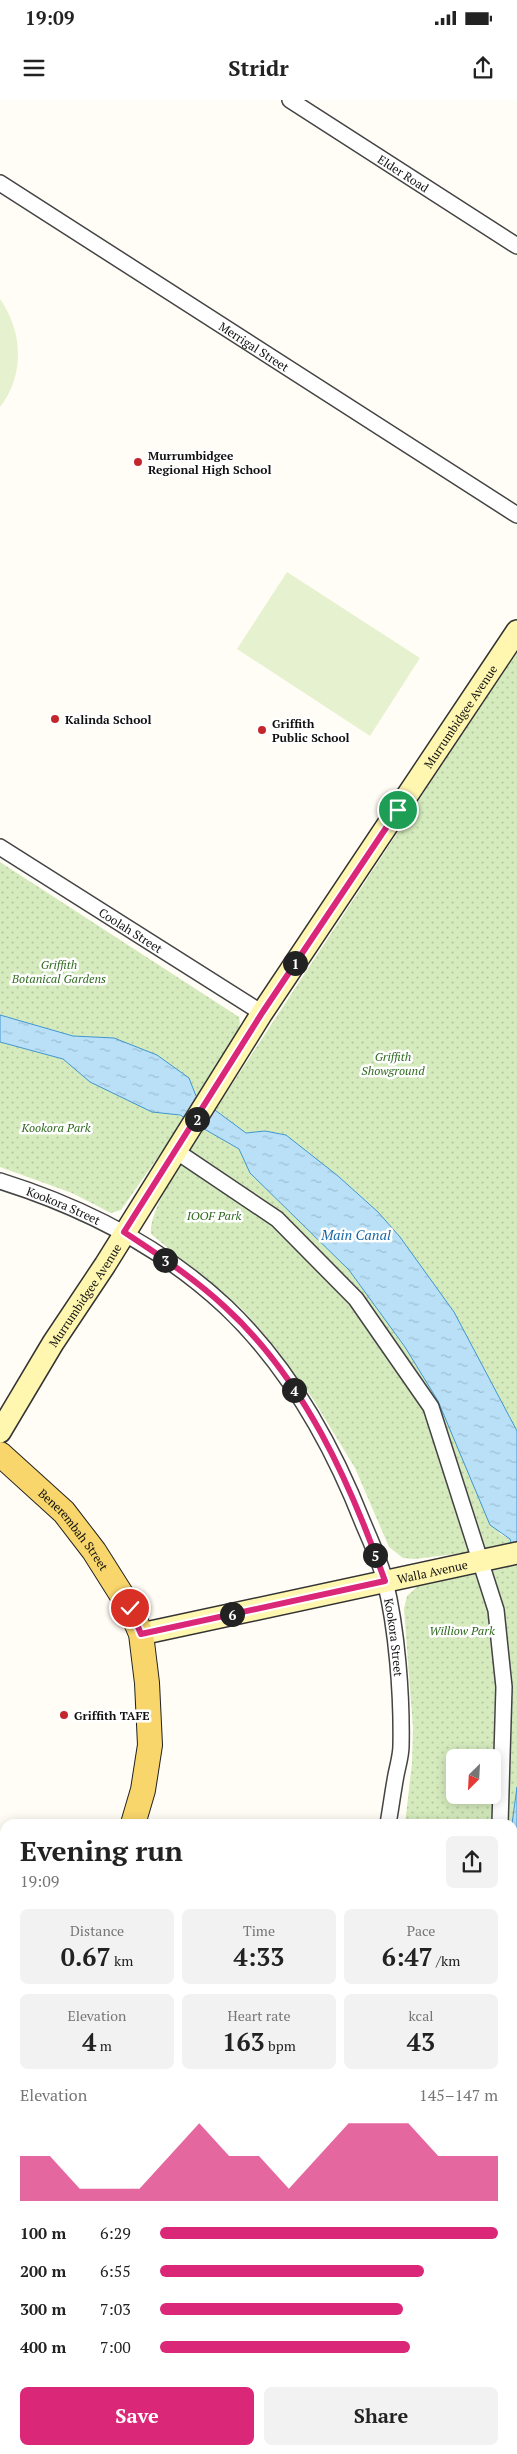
<!DOCTYPE html>
<html lang="en">
<head>
<meta charset="utf-8">
<style>
	:root { --surface:#fff; --page:#f2f2f2; --text:#222; --muted:#767676; --accent:#db2777 }
	body { margin:0; font-family:"PT Serif",serif; background:var(--page); color:var(--text); height:100vh; display:flex; flex-direction:column; font-size:19px; white-space:nowrap }
	* { box-sizing:border-box; margin:0 }
	p { font-size:16px; color:var(--muted) }
	.icon { flex:none; width:28px; height:28px; fill:none; stroke:currentColor; stroke-width:2; stroke-linecap:round; stroke-linejoin:round }
	.map { position:relative; flex:1; overflow:hidden }
	.side { position:absolute; left:0px; top:1719px; width:518px; height:636px; display:flex; flex-direction:column; background:var(--surface); border-radius:15px 15px 0 0; box-shadow:0 2px 12px #0003 }
	.side>* { flex:none }
	.needle { width:32px; rotate:204deg }
	.tools { position:absolute; left:446px; top:1649px; display:grid; gap:10px }
	.tools a { display:grid; place-items:center; width:55px; height:55px; border-radius:8px; background:var(--surface); box-shadow:0 2px 12px #0003; font-size:25px }
	.pin { position:absolute; display:grid; place-items:center; width:42px; height:42px; color:#fff; margin:-21px; border:2px solid #fff; border-radius:50%; box-shadow:0 1px 5px #0007 }
	.km { position:absolute; width:25px; height:25px; margin:-12px; border-radius:50%; background:#222; color:#fff; font-size:14px; line-height:25px; text-align:center }
	.round { display:grid; place-items:center; flex:none; width:52px; height:52px; border-radius:8px; background:var(--page) }
	.head { display:flex; align-items:center; justify-content:space-between; height:85px; padding:0 20px }
	h1 { font-size:28px; font-weight:700; line-height:38px }
	.stats { display:grid; grid-template-columns:repeat(3,1fr); gap:8px; height:85px; padding:5px 20px }
	.stats div { display:grid; align-content:center; border-radius:8px; background:var(--page); text-align:center }
	.stats b { font-size:25px; font-weight:700 }
	.stats small { font-size:14px; font-weight:400 }
	.stats p { font-size:14px }
	.chart { height:140px; padding:10px 20px }
	.chart p { display:flex; justify-content:space-between }
	.chart svg { width:100%; height:90px; margin-top:5px; fill:var(--accent); opacity:.7 }
	.cta { display:flex; gap:10px; margin-top:auto; padding:10px 20px }
	.cta a { flex:1; height:58px; border-radius:8px; background:var(--accent); color:#fff; font-size:20px; font-weight:700; line-height:58px; text-align:center }
	.cta a+a { background:var(--page); color:var(--text) }
	ul { padding:0 20px; list-style:none; font-size:16px }
	li { display:grid; grid-template-columns:80px 60px 1fr; align-items:center; height:38px }
	li i { height:12px; border-radius:6px; background:var(--accent) }
	.status { display:flex; justify-content:space-between; align-items:center; height:35px; padding:0 25px; background:var(--surface); direction:ltr }
	.status svg { height:14px; fill:currentColor }
	header { display:flex; justify-content:space-between; align-items:center; height:65px; padding:0 20px; background:var(--surface); font-size:22px; font-weight:700 }
	.map>svg:first-child { display:block }
	.park { fill:url(#park-dots); fill-rule:evenodd }
	.pitch { fill:#e6f2cf }
	.water { fill:url(#water-ripples); stroke:#3f96cf }
	.lines { fill:none; stroke-linecap:round; stroke-linejoin:round }
	.street-casing { stroke:#444; stroke-width:18 }
	.secondary-casing { stroke:#333; stroke-width:24 }
	.primary-casing { stroke:#222; stroke-width:26 }
	.street { stroke:#fff; stroke-width:15 }
	.secondary { stroke:#fff6b0; stroke-width:21 }
	.primary { stroke:#f9d66b; stroke-width:24 }
	.route-casing { stroke:#fff; stroke-width:10 }
	.route { stroke:#db2777; stroke-width:6 }
	.poi-dot { fill:#c4262e; stroke:#fff; stroke-width:2 }
	.labels { text-anchor:middle; dominant-baseline:central; stroke-width:5; stroke-linejoin:round; paint-order:stroke }
	.street-label { font-size:12px; fill:#111; stroke:#fff }
	.poi-label { font-size:12px; font-weight:bold; fill:#111; stroke:#fff; text-anchor:start }
	.park-label { font-size:12px; font-style:italic; fill:#2f6b1f; stroke:#fff }
	.water-label { font-size:14px; font-style:italic; fill:#1768a6; stroke:#fff }
</style>
</head>
<body>
<div class="status"><b>19:09</b><svg viewBox="0 0 49 12"><path d="M0 12V9h3v3zM5 12V6h3v6zM10 12V3h3v9zM15 12V0h3v12zM26 1h20v11H26zM47 4h2v5h-2z"/></svg></div>
<header><svg class="icon" aria-label="menu" viewBox="0 0 24 24"><path d="M4 6h16M4 12h16M4 18h16"/></svg>Stridr<svg class="icon" aria-label="share" viewBox="0 0 24 24"><path d="M12 15V3M7 8l5-5 5 5M5 13v7h14v-7"/></svg></header>
<div class="map">
<svg width="517" height="2354" viewBox="0 0 517 2354">
	<defs>
		<pattern id="park-dots" width="8" height="8" patternUnits="userSpaceOnUse" patternTransform="scale(1.25)"><rect width="8" height="8" fill="#d5ebbd"/><path d="M2 2h.1M6 6h.1" fill="none" stroke="#b6c8a1" stroke-width="1.8" stroke-linecap="round"/></pattern>
		<pattern id="water-ripples" width="26" height="14" patternUnits="userSpaceOnUse" patternTransform="scale(1.25)"><rect width="26" height="14" fill="#b9e0f7"/><path d="M2 4q2-2 4 0t4 0M15 11q2-2 4 0t4 0" fill="none" stroke="#9ebfd3"/></pattern>
	</defs>
	<rect width="100%" height="100%" fill="#fffdf5"/>
	<!-- park -->
	<g class="park">
		<path d="M517,551V1331L453,1212L400,1137L378,1112L338,1076L265,1031L246,1033L215,1010Z"/>
		<path d="M0,762L239,917C245,943 212,977 196,996L189,978L114,938L73,936L0,915Z"/>
		<path d="M0,942L63,959L90,982L185,1018L121,1110L111,1113L72,1093L0,1067Z"/>
		<path d="M204,1028L239,1049L250,1073L349,1170L405,1247L438,1301L500,1434L510,1439L512,1447L415,1459L403,1458L389,1447L355,1368L313,1299L275,1247L242,1209L151,1134C148,1109 190,1048 204,1028Z"/>
		<path d="M515,1459L517,1466V1687L512,1724H405L412,1663L413,1628L404,1509L407,1496L419,1485ZM455,1658H492V1695H455Z"/>
		<path d="M517,1907V2073H513L512,1917Z"/>
		<path d="M216,2350H327L324,2354H216Z"/>
		<path d="M373,2350H433L439,2354H370Z"/>
	</g>
	<!-- pitch -->
	<g class="pitch">
		<path d="M0,199C23,232 25,275 0,307Z"/>
		<path d="M287,472L420,558L370,636L237,549Z"/>
	</g>
	<!-- water -->
	<g class="water">
		<path d="M0,915L73,936L114,938L157,955L189,978L196,996L246,1033L265,1031L286,1035L338,1076L378,1112L400,1137L454,1212L517,1331V1463L510,1439L490,1425L438,1301L405,1247L349,1170L250,1073L239,1049L180,1015L152,1012L90,982L63,959L0,942Z"/>
		<path d="M517,1687V1907L513,1917L512,1724Z"/>
	</g>
	<g class="lines">
		<defs>
			<g id="street">
				<path id="s1" d="M290,0L517,146"/>
				<path id="s2" d="M0,83L517,415"/>
				<path id="s3" d="M0,747L262,913"/>
				<path d="M176,1051L277,1119L356,1199L431,1307L496,1510L504,1587L500,1724"/>
				<path id="s4" d="M0,1081C83,1107 162,1147 226,1207C288,1266 332,1344 363,1423C371,1442 380,1461 385,1481C397,1529 402,1596 401,1646C401,1655 398,1665 396,1675C393,1691 391,1707 388,1724"/>
				<path d="M512,2118L517,2111"/>
				<path d="M0,2161L5,2160"/>
				<path d="M477,2350L483,2354"/>
				<path d="M358,2354L361,2350"/>
			</g>
			<g id="secondary">
				<path id="s5" d="M0,1332L53,1243L105,1165L262,913L517,531"/>
				<path id="s6" d="M141,1534L517,1453"/>
			</g>
			<g id="primary">
				<path id="s7" d="M0,1354L64,1412L94,1451L130,1508L141,1534L147,1583L150,1645L143,1690L133,1724"/>
				<path d="M0,1892L5,1889"/>
				<path d="M512,2081L517,2083"/>
			</g>
		</defs>
		<!-- street casing -->
		<use href="#street" class="street-casing"/>
		<!-- secondary casing -->
		<use href="#secondary" class="secondary-casing"/>
		<!-- primary casing -->
		<use href="#primary" class="primary-casing"/>
		<!-- street -->
		<use href="#street" class="street"/>
		<!-- secondary -->
		<use href="#secondary" class="secondary"/>
		<!-- primary -->
		<use href="#primary" class="primary"/>
	</g>
	<g class="lines">
		<defs>
			<path id="route" d="M130,1508L141,1534L385,1481C350,1382 304,1279 225,1207C195,1179 159,1155 124,1132L262,913L398,710"/>
		</defs>
		<!-- route casing -->
		<use href="#route" class="route-casing"/>
		<!-- route -->
		<use href="#route" class="route"/>
	</g>
	<!-- markers -->
	<g class="poi-dot">
		<circle cx="138" cy="362" r="5"/>
		<circle cx="55" cy="619" r="5"/>
		<circle cx="262" cy="630" r="5"/>
		<circle cx="64" cy="1615" r="5"/>
	</g>
	<g class="labels">
		<!-- street labels -->
		<g class="street-label">
			<text stroke="none"><textPath href="#s1" startOffset="135">Elder Road</textPath></text>
			<text stroke="none"><textPath href="#s2" startOffset="302">Merrigal Street</textPath></text>
			<text stroke="none"><textPath href="#s5" startOffset="851">Murrumbidgee Avenue</textPath></text>
			<text stroke="none"><textPath href="#s3" startOffset="155">Coolah Street</textPath></text>
			<text stroke="none"><textPath href="#s4" startOffset="68">Kookora Street</textPath></text>
			<text stroke="none"><textPath href="#s5" startOffset="161">Murrumbidgee Avenue</textPath></text>
			<text stroke="none"><textPath href="#s7" startOffset="106">Benerembah Street</textPath></text>
			<text stroke="none"><textPath href="#s6" startOffset="298">Walla Avenue</textPath></text>
			<text stroke="none"><textPath href="#s4" startOffset="638">Kookora Street</textPath></text>
		</g>
		<!-- poi labels -->
		<g class="poi-label">
			<text x="148" y="355">Murrumbidgee<tspan x="148" dy="14">Regional High School</tspan></text>
			<text x="65" y="619">Kalinda School</text>
			<text x="272" y="623">Griffith<tspan x="272" dy="14">Public School</tspan></text>
			<text x="74" y="1615">Griffith TAFE</text>
		</g>
		<!-- park labels -->
		<g class="park-label">
			<text x="59" y="864">Griffith<tspan x="59" dy="14">Botanical Gardens</tspan></text>
			<text x="393" y="956">Griffith<tspan x="393" dy="14">Showground</tspan></text>
			<text x="56" y="1027">Kookora Park</text>
			<text x="214" y="1115">IOOF Park</text>
			<text x="462" y="1530">Williow Park</text>
		</g>
		<!-- water labels -->
		<g class="water-label">
			<text x="356" y="1134">Main Canal</text>
		</g>
	</g>
</svg>
<div class="tools">
<a><svg class="needle" viewBox="-14 -14 28 28"><path d="M0-13l5 13h-10z" fill="#e53935"/><path d="M0 13l5-13h-10z" fill="#767676"/></svg></a>
</div>
<div class="pin" style="left:398px;top:710px;background:#1e9e55"><svg class="icon" aria-label="arrive" viewBox="0 0 24 24"><path d="M6 21V4h12l-3 4 3 4H6"/></svg></div>
<div class="pin" style="left:130px;top:1508px;background:#d93025"><svg class="icon" aria-label="check" viewBox="0 0 24 24"><path d="M5 12l5 5 9-10"/></svg></div>
<b class="km" style="left:295px;top:863px">1</b>
<b class="km" style="left:197px;top:1019px">2</b>
<b class="km" style="left:165px;top:1160px">3</b>
<b class="km" style="left:294px;top:1290px">4</b>
<b class="km" style="left:375px;top:1455px">5</b>
<b class="km" style="left:232px;top:1514px">6</b>
<section class="side">
<div class="head"><div><h1>Evening run</h1><p>19:09</p></div><a class="round"><svg class="icon" aria-label="share" viewBox="0 0 24 24"><path d="M12 15V3M7 8l5-5 5 5M5 13v7h14v-7"/></svg></a></div>
<div class="stats">
<div><p>Distance</p><b>0.67<small> km</small></b></div>
<div><p>Time</p><b>4:33</b></div>
<div><p>Pace</p><b>6:47<small> /km</small></b></div>
</div>
<div class="stats">
<div><p>Elevation</p><b>4<small> m</small></b></div>
<div><p>Heart rate</p><b>163<small> bpm</small></b></div>
<div><p>kcal</p><b>43</b></div>
</div>
<div class="chart"><p><span>Elevation</span>145–147 m</p>
<svg viewBox="0 0 160 44" preserveAspectRatio="none"><path d="M0 44V22L10 22L20 38L30 38L40 38L50 22L60 6L70 22L80 22L90 38L100 22L110 6L120 6L130 6L140 22L150 22L160 22V44z"/></svg>
</div>
<ul>
<li><b>100 m</b>6:29<i style="width:100%"></i></li>
<li><b>200 m</b>6:55<i style="width:78%"></i></li>
<li><b>300 m</b>7:03<i style="width:72%"></i></li>
<li><b>400 m</b>7:00<i style="width:74%"></i></li>
</ul>
<div class="cta"><a>Save</a><a>Share</a></div>
</section>
</div>
</body>
</html>
